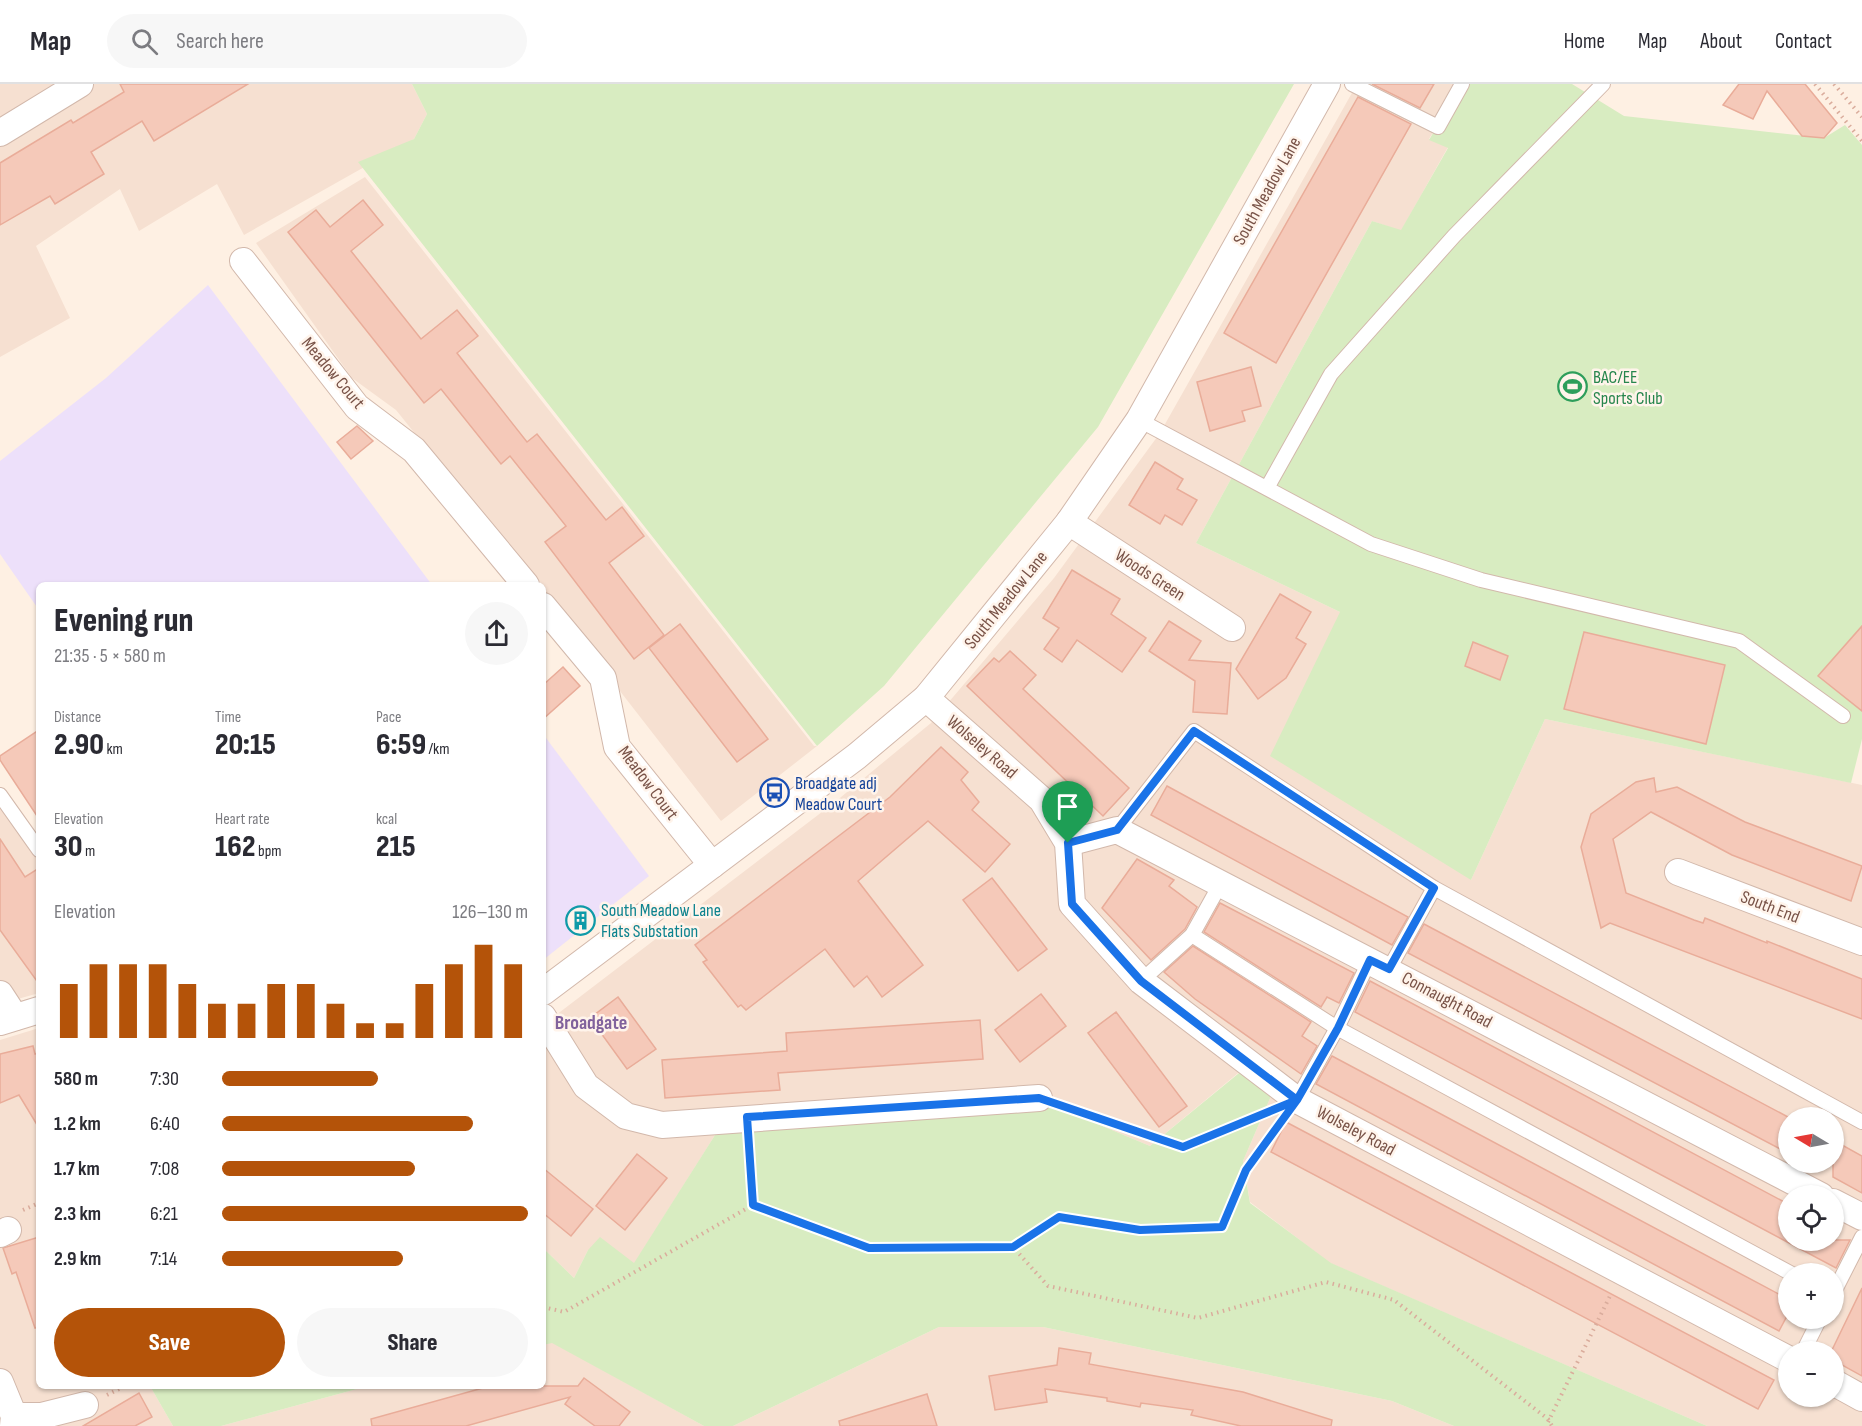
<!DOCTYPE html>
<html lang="en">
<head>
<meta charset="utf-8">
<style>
	:root { --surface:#fff; --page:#f7f7f7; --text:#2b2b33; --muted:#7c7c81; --line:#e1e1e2; --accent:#b45309 }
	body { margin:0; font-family:"Sofia Sans Condensed",sans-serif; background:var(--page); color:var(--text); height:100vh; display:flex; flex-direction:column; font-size:22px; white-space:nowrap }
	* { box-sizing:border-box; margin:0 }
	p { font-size:20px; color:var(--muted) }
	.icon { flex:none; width:33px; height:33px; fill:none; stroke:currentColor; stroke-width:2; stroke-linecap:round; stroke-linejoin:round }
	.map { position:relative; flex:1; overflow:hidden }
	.sheet { position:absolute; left:36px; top:498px; width:510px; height:807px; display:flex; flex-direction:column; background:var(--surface); border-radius:9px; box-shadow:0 2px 4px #0004 }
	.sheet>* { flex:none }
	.needle { width:39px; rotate:280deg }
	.buttons { position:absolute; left:1778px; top:1023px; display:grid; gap:12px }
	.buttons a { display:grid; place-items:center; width:66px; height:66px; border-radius:50%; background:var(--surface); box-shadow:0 2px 4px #0004; font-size:30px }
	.pin { position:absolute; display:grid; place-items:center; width:51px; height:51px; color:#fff; margin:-62px -26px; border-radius:50% 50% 50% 0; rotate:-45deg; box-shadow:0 0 6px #0007 }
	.pin .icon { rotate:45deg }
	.round { display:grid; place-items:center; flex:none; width:63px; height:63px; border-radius:32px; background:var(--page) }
	.summary { display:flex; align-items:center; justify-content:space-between; height:102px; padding:0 18px }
	h1 { font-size:33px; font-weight:800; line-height:45px }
	.figures { display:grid; grid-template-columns:repeat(3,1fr); gap:9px; height:102px; padding:6px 18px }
	.figures div { display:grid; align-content:center }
	.figures b { font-size:30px; font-weight:800 }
	.figures small { font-size:16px; font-weight:400 }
	.figures p { font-size:16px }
	.chart { height:168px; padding:12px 18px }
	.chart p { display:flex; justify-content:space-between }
	.chart svg { width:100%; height:108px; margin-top:6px; stroke:var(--accent); stroke-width:6 }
	.cta { display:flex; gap:12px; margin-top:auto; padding:12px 18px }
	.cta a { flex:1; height:69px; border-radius:36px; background:var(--accent); color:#fff; font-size:24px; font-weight:800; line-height:69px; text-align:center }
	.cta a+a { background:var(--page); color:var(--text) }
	ul { padding:0 18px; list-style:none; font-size:20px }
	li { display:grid; grid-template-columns:96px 72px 1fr; align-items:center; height:45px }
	li i { height:15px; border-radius:8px; background:var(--accent) }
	header { display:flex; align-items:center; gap:36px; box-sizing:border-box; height:84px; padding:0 30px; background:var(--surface); border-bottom:2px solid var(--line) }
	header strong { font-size:28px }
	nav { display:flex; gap:33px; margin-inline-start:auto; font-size:21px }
	.search { width:420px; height:54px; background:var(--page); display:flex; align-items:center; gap:15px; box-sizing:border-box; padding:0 21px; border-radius:33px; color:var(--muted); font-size:22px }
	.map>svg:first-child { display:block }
	.residential { fill:#f6e0d1; fill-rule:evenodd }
	.education { fill:#ede0fa }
	.green { fill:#d8ecc1 }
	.building { fill:#f5c9b9; stroke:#e9ac99; stroke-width:1.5 }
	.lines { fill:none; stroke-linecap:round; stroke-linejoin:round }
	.lane-casing { stroke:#d2b8ab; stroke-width:16 }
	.street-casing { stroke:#d2b8ab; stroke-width:28 }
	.path { stroke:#daac9c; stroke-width:4; stroke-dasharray:1.5 4.5; stroke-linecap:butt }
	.lane { stroke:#fff; stroke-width:14 }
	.street { stroke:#fff; stroke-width:26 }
	.route-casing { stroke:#fff; stroke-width:12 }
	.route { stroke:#1a73e8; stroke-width:8 }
	.labels { text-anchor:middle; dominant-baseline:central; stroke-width:5; stroke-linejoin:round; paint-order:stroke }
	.street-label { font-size:18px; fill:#785247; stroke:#fff4eb }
	.leisure-label { font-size:18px; fill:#27864d; stroke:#fff4eb; text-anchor:start }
	.transit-label { font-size:18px; fill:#164399; stroke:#fff4eb; text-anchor:start }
	.culture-label { font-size:18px; fill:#0d838f; stroke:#fff4eb; text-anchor:start }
	.neighbourhood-label { font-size:20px; font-weight:bold; fill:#81629c; stroke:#fff4eb }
</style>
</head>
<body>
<header>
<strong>Map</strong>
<div class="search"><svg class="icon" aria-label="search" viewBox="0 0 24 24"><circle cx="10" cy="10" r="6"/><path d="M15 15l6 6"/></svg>Search here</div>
<nav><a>Home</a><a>Map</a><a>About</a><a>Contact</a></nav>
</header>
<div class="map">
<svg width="1862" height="1342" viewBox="0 0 1862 1342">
	<rect width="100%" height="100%" fill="#fef0e3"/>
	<!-- residential -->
	<g class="residential">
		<path d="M0,0H412L427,30L414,55L244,151L217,100L139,147L120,105L36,162L70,234L0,273Z"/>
		<path d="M1357,0H1463L1429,55L1448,63L1401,147L1372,137L1196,459L1340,528L1471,796L1545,635L1862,701V1342H1707L1330,1179L1250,1118L1243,1077L1274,1005L1243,985L1150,1062L1045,1018L722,1040L634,1180L588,1166L574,1194L543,1164V941L835,718L931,639L1054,494L1160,349ZM1788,1034H1833V1078H1788ZM1788,1112H1833V1156H1788ZM1788,1190H1833V1234H1788ZM1788,1268H1833V1312H1788Z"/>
		<path d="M365,93L814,662H817L721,737L543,508V501H537L396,326L352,294L256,159Z"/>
		<path d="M0,717L39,776V909L0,920Z"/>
		<path d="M39,944V1302H150L173,1342H0V956Z"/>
		<path d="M939,1243H1043L1392,1317L1454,1342H733Z"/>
		<path d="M552,1258L704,1342H221L368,1302H543V1261Z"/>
	</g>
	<!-- education -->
	<g class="education">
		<path d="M208,201L432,501H39V526L0,470V377L106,294Z"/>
		<path d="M543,650L649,792L543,876Z"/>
	</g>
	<!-- green -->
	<g class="green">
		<path d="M412,0H1294L1098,343L884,602L817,662L358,78L414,55L427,30Z"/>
		<path d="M1462,0H1572L1624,32L1824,54L1845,41L1862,61V655L1851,699L1545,635L1471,796L1270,672L1340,528L1196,459L1372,137L1401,146L1448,64L1429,56Z"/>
		<path d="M1244,985L1274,1005L1243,1077L1250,1119L1331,1179L1707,1342H1454L1392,1317L1043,1243H939L733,1342H704L552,1259L543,1261V1164L574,1194L588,1166L600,1153L634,1179L722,1040L1045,1018L1150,1062Z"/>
		<path d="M150,1302H368L221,1342H173Z"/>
	</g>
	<!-- building -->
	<g class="building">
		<path d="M120,0H248L154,57L142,37L91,68L104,90L55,120L50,112L0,141V79L71,36L73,39L124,8Z"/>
		<path d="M1372,0H1434L1420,24Z"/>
		<path d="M1739,0H1805L1837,39L1824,54L1802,52L1767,7L1753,35L1723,21Z"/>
		<path d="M1358,13L1411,40L1276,279L1224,249Z"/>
		<path d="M363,116L383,141L351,167L421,255L457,226L478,252L457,269L527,358L537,350L606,436L622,423L644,452L609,479L664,551L634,575L545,458L566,442L510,372L501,380L441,305L424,319L288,148L316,126L330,143Z"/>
		<path d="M1251,283L1261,322L1242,327L1245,337L1210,347L1197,298Z"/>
		<path d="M357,342L373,357L351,375L337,358Z"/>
		<path d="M1155,378L1183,395L1177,405L1197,416L1182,441L1165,431L1160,440L1129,421Z"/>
		<path d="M1072,486L1120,515L1111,530L1146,554L1122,588L1077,556L1062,578L1044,565L1059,544L1043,534Z"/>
		<path d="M1280,510L1311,528L1296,554L1306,560L1286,594L1258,615L1236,585Z"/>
		<path d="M1169,537L1201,557L1189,576L1231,579L1227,630L1193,628L1195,597L1149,567Z"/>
		<path d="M680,540L768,655L737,678L649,564Z"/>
		<path d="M1862,542V627L1818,592Z"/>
		<path d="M1584,548L1725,581L1706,660L1564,625Z"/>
		<path d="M1473,558L1508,572L1500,596L1465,582Z"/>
		<path d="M1010,567L1036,591L1023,605L1129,704L1103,732L967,602L994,574L999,578Z"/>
		<path d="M563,583L580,602L543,635V601Z"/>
		<path d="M39,646V735L0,676V672Z"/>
		<path d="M941,663L968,688L961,696L979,718L972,726L1010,760L985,788L928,737L858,797L923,881L882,913L867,892L854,903L825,865L746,926L741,921L738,923L703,878L707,876L695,861L890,713Z"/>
		<path d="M1654,694L1656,708L1677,703L1745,738L1862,782L1851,817L1732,771L1651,728L1613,755L1626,809L1694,836L1703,839L1705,834L1767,859V857L1862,895V935L1610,839L1601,844L1581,763L1591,730L1636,698Z"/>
		<path d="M1167,702L1408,833L1392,861L1151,731Z"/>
		<path d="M0,755L25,793L39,784V900L0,846Z"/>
		<path d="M1137,775L1174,796L1169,802L1197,823L1185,845L1151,876L1102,824Z"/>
		<path d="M992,794L1047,865L1018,887L963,816Z"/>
		<path d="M1220,819L1354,889L1339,919L1327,913L1321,923L1204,848Z"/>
		<path d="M1424,840L1788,1033V1069L1408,869Z"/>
		<path d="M1193,862L1311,938L1302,952L1317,962L1301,990L1195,915L1164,888Z"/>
		<path d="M1370,897L1788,1120V1156H1850L1836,1184L1355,928Z"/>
		<path d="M1041,910L1066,942L1020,978L995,946Z"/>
		<path d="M618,913L656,965L627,985L590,934Z"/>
		<path d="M1116,928L1187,1022L1159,1043L1088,949Z"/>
		<path d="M980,936L983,975L778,989L780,1006L665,1014L662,976L787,967L786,949Z"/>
		<path d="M33,962L35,970L39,969V1044L19,1011L0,1019V970Z"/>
		<path d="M1332,972L1788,1215V1230L1779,1247L1316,1000Z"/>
		<path d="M1286,1038L1774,1296L1758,1325L1271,1068Z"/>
		<path d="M1833,1056L1862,1072V1109L1833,1093Z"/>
		<path d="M637,1070L667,1094L625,1146L596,1122Z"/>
		<path d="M543,1084L593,1125L571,1152L543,1129Z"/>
		<path d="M39,1153V1243L35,1244L16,1188L12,1190L3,1164Z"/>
		<path d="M1862,1204V1292L1833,1276L1831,1268Z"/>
		<path d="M1059,1264L1091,1269L1089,1280L1243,1308L1332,1336L1331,1342H1241L1191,1331L1193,1326L1141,1319L1140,1323L1107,1317V1314L1045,1305L1047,1318L995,1326L989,1292L1057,1281Z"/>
		<path d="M584,1294L630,1328L619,1342H595L565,1320L570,1313L466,1342H372L371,1335L490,1302H578Z"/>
		<path d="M139,1309L152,1333L135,1342H83Z"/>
		<path d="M927,1310L937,1342H840L839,1337Z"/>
	</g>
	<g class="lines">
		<defs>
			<g id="lane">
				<path d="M1352,0L1438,43L1462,0"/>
				<path d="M1139,336L1371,460L1481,496L1739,557L1843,632"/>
				<path d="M1267,404L1331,290L1454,152L1603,0"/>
				<path d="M0,711L39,766"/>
				<path d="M1117,746L1194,647L1434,804L1862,1038"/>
				<path d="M1192,851L1337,944L1792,1190"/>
				<path d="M1389,885L1434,804"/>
				<path d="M1141,897L1192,851L1221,799"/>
				<path d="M1297,1016L1337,944L1370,876"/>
				<path d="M1833,1210L1862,1153"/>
				<path d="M1803,1268L1820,1234"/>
			</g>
			<g id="street">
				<path d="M0,49L80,0"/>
				<path d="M243,177L357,323L414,366L526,501"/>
				<path d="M1069,438L1232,544"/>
				<path d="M543,522L603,594L617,663L712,781"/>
				<path d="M926,614L1042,716L1068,759L1072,820L1141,897L1297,1016L1788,1275"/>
				<path d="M1068,759L1117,746L1821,1112"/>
				<path d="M1678,788L1862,858"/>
				<path d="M543,908L857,672L926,614L1069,438L1139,336L1327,0"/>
				<path d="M0,910L15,933"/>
				<path d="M543,933L586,1002L626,1032L662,1041L1039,1014"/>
				<path d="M0,938L39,926"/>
				<path d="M1833,1118L1862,1133"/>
				<path d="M0,1150L8,1146"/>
				<path d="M0,1298L14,1332L13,1342"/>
				<path d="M1833,1298L1862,1314"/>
				<path d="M14,1332H41L85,1321"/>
			</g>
		</defs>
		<!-- lane casing -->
		<use href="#lane" class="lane-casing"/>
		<!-- street casing -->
		<use href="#street" class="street-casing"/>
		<!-- path -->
		<g class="path">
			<path d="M1815,0L1862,57"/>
			<path d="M1834,0L1862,33"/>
			<path d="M1062,1021L1183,1063L1269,1028"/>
			<path d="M749,1059L753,1121"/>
			<path d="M23,1126L39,1119"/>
			<path d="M1013,1163L1059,1133L1139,1146L1222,1143L1247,1086L1283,1036"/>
			<path d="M543,1223L564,1228L753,1121L869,1164L1013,1163L1048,1202L1198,1234L1326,1198L1394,1216L1548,1335L1552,1342"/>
			<path d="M107,1311L125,1302"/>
			<path d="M1548,1338L1611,1210"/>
		</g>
		<!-- lane -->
		<use href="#lane" class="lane"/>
		<!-- street -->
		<use href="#street" class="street"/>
	</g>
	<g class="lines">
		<defs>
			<path id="route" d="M1068,759L1072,820L1141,897L1297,1016L1246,1086L1222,1143L1140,1146L1059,1133L1013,1163L869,1164L753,1121L747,1033L1039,1014L1183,1063L1297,1016L1338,944L1370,876L1389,885L1434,804L1194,647L1117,746L1068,759"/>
		</defs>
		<!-- route casing -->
		<use href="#route" class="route-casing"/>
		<!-- route -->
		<use href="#route" class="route"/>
	</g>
	<!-- icons -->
	<defs>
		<symbol id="stadium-ring" viewBox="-11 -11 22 22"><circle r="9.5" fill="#fff4eb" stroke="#2e9e5b" stroke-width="1.5"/><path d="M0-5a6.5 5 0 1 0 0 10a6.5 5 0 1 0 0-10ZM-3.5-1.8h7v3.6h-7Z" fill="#2e9e5b"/></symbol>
		<symbol id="bus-ring" viewBox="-11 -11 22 22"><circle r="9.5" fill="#fff4eb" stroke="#1a4fb4" stroke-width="1.5"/><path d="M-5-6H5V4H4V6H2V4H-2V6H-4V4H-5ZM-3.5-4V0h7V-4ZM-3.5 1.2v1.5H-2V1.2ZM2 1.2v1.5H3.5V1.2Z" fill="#1a4fb4"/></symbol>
		<symbol id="building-ring" viewBox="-11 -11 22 22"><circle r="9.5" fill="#fff4eb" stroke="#0f9aa8" stroke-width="1.5"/><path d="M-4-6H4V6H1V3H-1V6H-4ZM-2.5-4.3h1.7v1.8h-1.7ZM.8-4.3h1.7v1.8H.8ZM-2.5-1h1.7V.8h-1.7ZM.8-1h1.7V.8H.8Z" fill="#0f9aa8"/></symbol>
	</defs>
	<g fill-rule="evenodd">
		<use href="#stadium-ring" x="1556" y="286" width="33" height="33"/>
		<use href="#bus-ring" x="758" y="692" width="33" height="33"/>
		<use href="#building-ring" x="564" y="820" width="33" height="33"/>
	</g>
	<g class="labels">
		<!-- street labels -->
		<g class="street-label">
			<text transform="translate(1267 107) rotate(-61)">South Meadow Lane</text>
			<text transform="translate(333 289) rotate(50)">Meadow Court</text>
			<text transform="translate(1150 491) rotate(33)">Woods Green</text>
			<text transform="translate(1006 516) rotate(-51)">South Meadow Lane</text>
			<text transform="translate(982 663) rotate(41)">Wolseley Road</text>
			<text transform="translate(648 699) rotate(53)">Meadow Court</text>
			<text transform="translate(1770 823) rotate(21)">South End</text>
			<text transform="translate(1447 916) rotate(28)">Connaught Road</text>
			<text transform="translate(1356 1047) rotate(28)">Wolseley Road</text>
		</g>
		<!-- leisure labels -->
		<g class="leisure-label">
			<text x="1593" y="293">BAC/EE<tspan x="1593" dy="21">Sports Club</tspan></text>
		</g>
		<!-- transit labels -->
		<g class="transit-label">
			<text x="795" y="699">Broadgate adj<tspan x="795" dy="21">Meadow Court</tspan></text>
		</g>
		<!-- culture labels -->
		<g class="culture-label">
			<text x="601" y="826">South Meadow Lane<tspan x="601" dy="21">Flats Substation</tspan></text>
		</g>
		<!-- neighbourhood labels -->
		<g class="neighbourhood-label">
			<text x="591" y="939">Broadgate</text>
		</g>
	</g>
</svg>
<div class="buttons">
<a><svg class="needle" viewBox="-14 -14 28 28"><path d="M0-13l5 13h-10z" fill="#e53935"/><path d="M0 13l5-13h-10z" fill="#7c7c81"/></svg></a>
<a><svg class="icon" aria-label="locate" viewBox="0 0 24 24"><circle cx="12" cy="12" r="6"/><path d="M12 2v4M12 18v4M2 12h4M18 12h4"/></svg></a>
<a>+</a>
<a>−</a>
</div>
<div class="pin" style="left:1068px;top:759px;background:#1e9e55"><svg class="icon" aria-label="arrive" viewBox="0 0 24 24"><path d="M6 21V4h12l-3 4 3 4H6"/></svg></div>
<section class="sheet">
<div class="summary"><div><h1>Evening run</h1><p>21:35 · 5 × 580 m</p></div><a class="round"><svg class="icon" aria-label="share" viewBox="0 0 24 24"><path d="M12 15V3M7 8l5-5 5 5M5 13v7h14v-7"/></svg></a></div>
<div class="figures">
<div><p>Distance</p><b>2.90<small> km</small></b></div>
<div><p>Time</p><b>20:15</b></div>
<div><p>Pace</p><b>6:59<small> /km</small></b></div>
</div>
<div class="figures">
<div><p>Elevation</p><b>30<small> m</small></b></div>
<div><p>Heart rate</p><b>162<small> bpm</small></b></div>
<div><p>kcal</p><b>215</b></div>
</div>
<div class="chart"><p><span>Elevation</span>126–130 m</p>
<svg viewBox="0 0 160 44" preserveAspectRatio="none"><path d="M5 44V22M15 44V14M25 44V14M35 44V14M45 44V22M55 44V30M65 44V30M75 44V22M85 44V22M95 44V30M105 44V38M115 44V38M125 44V22M135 44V14M145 44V6M155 44V14"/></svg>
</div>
<ul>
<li><b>580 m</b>7:30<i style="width:51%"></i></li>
<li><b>1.2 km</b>6:40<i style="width:82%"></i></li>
<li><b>1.7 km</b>7:08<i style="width:63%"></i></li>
<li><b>2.3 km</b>6:21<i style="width:100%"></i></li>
<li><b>2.9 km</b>7:14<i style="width:59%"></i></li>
</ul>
<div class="cta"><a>Save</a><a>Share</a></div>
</section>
</div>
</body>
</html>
